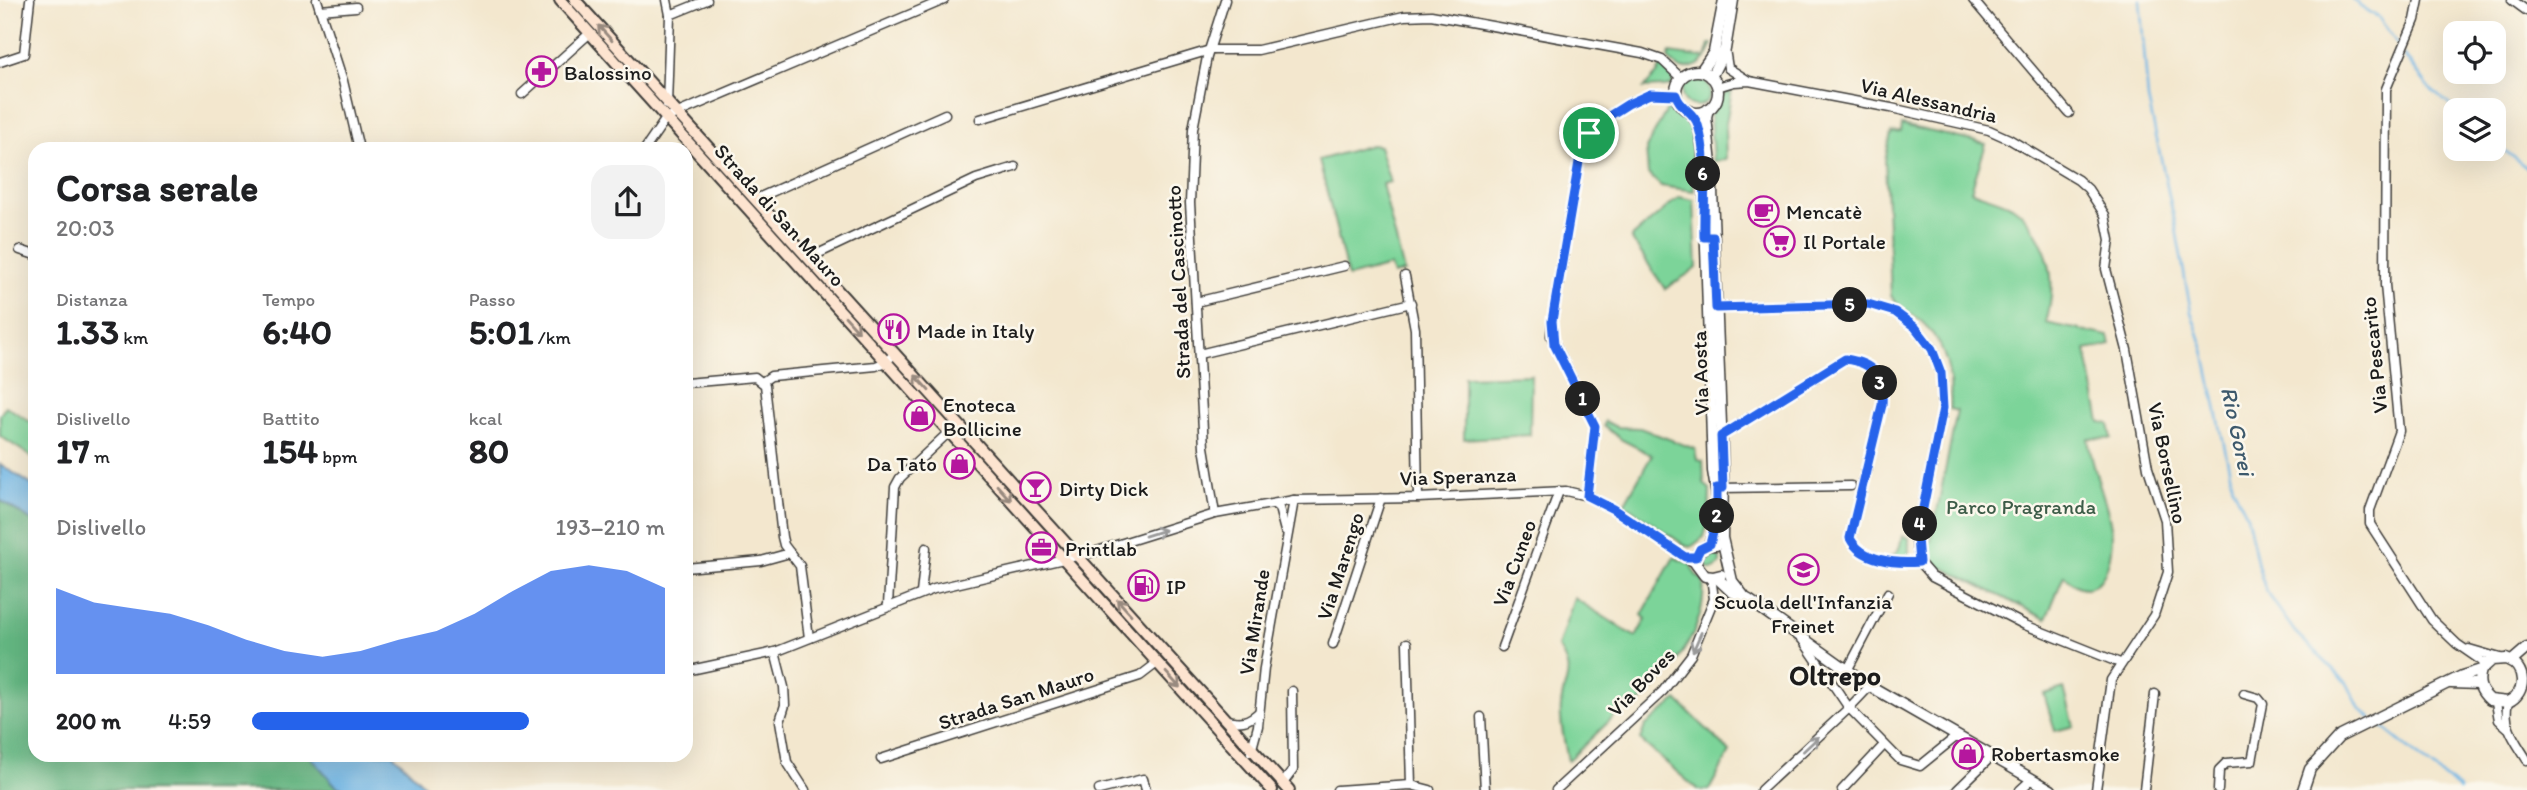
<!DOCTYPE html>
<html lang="it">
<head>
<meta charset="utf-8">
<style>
	:root { --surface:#fff; --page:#f2f2f2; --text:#202124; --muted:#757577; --accent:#2563eb }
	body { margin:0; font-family:Itim,sans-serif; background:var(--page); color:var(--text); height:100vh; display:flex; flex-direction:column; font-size:26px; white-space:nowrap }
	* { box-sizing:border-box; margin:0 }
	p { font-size:23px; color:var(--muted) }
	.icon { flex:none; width:38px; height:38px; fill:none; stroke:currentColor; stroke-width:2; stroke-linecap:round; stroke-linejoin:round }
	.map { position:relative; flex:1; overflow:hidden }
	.drawer { position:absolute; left:28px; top:142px; width:665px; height:620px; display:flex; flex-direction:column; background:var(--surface); border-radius:21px; box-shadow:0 7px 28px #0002 }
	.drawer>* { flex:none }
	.controls { position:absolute; left:2443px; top:21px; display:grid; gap:14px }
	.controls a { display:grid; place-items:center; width:63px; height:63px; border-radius:14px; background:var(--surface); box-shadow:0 7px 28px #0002; font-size:35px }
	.pin { position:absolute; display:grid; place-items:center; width:60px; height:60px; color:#fff; margin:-30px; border:4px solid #fff; border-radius:50%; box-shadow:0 2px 7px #0007 }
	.km { position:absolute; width:35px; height:35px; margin:-18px; border-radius:50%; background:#222; color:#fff; font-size:19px; line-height:35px; text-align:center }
	.round { display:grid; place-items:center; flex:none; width:74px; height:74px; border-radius:21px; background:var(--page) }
	.headline { display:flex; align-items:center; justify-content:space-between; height:119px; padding:0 28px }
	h1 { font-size:38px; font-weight:800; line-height:52px }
	.stats { display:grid; grid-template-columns:repeat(3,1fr); gap:10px; height:119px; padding:7px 28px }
	.stats div { display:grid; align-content:center }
	.stats b { font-size:35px; font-weight:800 }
	.stats small { font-size:19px; font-weight:400 }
	.stats p { font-size:19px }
	.chart { height:196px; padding:14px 28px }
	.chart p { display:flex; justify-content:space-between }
	.chart svg { width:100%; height:126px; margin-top:7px; fill:var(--accent); opacity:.7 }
	ul { padding:0 28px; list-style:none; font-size:23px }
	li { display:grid; grid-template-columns:112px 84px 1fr; align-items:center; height:52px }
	li i { height:18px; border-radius:9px; background:var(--accent) }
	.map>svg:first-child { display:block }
	.green { fill:#7bd499; stroke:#4c785a; stroke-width:2 }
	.forest { fill:#64b681; stroke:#40694e; stroke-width:2 }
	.water { fill:#6eb5e5; stroke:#456880; stroke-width:2 }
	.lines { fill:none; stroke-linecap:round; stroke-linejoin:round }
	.stream { stroke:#6eb5e5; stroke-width:2.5 }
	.minor-casing { stroke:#3c3a37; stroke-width:11 }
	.tertiary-casing { stroke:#3c3a37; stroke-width:13 }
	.secondary-casing { stroke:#3c3a37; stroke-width:14 }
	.minor { stroke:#fff; stroke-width:8 }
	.tertiary { stroke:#fff; stroke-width:10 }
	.secondary { stroke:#fde4d0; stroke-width:10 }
	.oneway { stroke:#988a7f }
	.oneway2 { stroke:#999 }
	.route-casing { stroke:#fff; stroke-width:14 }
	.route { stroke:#2563eb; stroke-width:9 }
	.labels { text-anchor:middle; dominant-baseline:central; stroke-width:5; stroke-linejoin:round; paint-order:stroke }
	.poi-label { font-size:21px; fill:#1c1c1c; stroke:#fbf7ec; text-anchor:start }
	.street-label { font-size:21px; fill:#1c1c1c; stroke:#fbf7ec }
	.park-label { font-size:21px; fill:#3d5c48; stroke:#fbf7ec }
	.water-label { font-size:23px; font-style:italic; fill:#3d596c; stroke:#fbf7ec }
	.district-label { font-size:28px; font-weight:bold; fill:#1c1c1c; stroke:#fbf7ec }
</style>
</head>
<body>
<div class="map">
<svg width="2527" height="790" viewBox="0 0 2527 790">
	<rect width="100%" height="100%" fill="#fbf7ec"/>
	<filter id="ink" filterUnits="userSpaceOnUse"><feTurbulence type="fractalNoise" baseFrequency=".0143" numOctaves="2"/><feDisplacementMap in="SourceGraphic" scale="14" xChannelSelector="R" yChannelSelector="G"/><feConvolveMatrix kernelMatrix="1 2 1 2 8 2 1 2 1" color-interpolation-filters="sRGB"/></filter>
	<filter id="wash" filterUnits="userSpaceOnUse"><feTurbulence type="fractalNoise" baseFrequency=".00686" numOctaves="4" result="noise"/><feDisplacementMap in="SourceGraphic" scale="28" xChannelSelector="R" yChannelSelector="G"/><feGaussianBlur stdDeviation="1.57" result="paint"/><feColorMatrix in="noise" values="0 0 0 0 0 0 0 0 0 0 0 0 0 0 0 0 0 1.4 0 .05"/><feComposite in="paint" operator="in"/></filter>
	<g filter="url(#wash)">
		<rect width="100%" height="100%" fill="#f3e7ce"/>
		<!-- green -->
		<g class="green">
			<path d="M1709,44H1712C1707,62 1699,68 1681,69L1668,59L1670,53L1706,58Z"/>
			<path d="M1661,66L1673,78L1672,85L1665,87L1644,88L1657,74Z"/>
			<circle cx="1696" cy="92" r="14"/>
			<path d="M1732,89L1725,129L1726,160L1713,161L1710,115C1718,106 1721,92 1732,89Z"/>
			<path d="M1670,104L1691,123L1694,191L1661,186L1648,174L1646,148Z"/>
			<path d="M1902,125L1986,144L1971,191C1985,196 1999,199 2012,206C2020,211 2029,222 2034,230C2054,260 2055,290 2046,323L2109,336L2111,345L2086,350L2100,422L2109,424L2112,439L2088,438C2091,469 2112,510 2112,539C2111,555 2107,586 2086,588C2076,588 2070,581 2064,575L2046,619L1944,568L1941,574C1929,568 1923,555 1925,541H1931L1957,411L1950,409C1953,376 1946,344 1921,321C1911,313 1898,307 1891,296L1885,161L1891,133L1901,132Z"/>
			<path d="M1371,145L1379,146L1390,182L1382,184L1404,272L1393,275L1390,266L1348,277L1319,160Z"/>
			<path d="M1679,197L1694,200L1697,268L1665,289L1631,238Z"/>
			<path d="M1531,375L1530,435L1464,439V377Z"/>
			<path d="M6,406L35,425V459L0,436V415Z"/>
			<path d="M1605,421L1616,427L1640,428L1695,449L1697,460L1703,461L1704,484L1710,489L1709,519L1704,537L1691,547L1686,546L1624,504L1652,455L1622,440L1604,426Z"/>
			<path d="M1902,536L1909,538V557L1889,558C1899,553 1900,547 1902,536Z"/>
			<circle cx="1712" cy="561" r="8"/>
			<path d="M1674,557L1690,564L1696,575L1703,581C1708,632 1668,676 1633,709L1628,703L1568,761C1565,743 1559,723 1561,705C1564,678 1576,674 1558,647L1574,598L1636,637L1646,619L1642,615Z"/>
			<path d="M2064,688L2074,726L2055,731L2044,694Z"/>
			<path d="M1677,700L1730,752L1709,790H1698L1640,740L1645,726Z"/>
		</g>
		<!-- forest -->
		<path class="forest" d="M0,500L35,523V754H313L346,790H0Z"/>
		<!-- water -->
		<g class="water">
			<path d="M0,464L35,487V523L0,500Z"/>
			<path d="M308,754H393L429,790H345L336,786Z"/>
		</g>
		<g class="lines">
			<!-- stream -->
			<g class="stream">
				<path d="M2140,0L2148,99L2175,223L2191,312L2204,350L2233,487L2247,515L2258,566L2266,591L2295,632L2347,683L2360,709L2371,718"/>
				<path d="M2352,0L2379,18L2401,49"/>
				<path d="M2404,55L2430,89L2456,110"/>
				<path d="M2494,142L2527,168"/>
				<path d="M2377,723L2460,790"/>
			</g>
		</g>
	</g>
	<g filter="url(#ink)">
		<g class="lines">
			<defs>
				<g id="minor">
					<path d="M317,0L343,81L359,149"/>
					<path d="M1973,0L2069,113"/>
					<path d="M2419,0L2415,20L2386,89L2385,285L2399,431L2370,510V524L2432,620L2457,644L2486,664"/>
					<path d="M2512,0L2527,11"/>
					<path d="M320,10L356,7"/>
					<path d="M670,15L707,0"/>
					<path d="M1725,49L1728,68L1747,80"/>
					<path d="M0,62L24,54L30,0"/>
					<path d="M1717,87L1734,82L1749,81L1891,108L1989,130L2009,139L2078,180L2088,189L2105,215L2110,240L2106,269L2127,350L2148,468L2165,520L2168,572L2154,615L2111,680L2096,790"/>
					<path d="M522,94L590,33"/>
					<path d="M667,105L670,15L667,0"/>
					<path d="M673,115L944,0"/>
					<path d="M980,119L1210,50H1258L1404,16L1431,15L1642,53L1662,60L1681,78"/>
					<path d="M645,149L667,117"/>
					<path d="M756,199L945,114"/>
					<path d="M20,250L35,255"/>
					<path d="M809,258L976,179L1015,167"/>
					<path d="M1405,276L1415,329L1418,498"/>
					<path d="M1196,302L1344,266"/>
					<path d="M1716,308L1868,304L1895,312L1915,327L1932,349L1941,373L1943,408L1916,541L1919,562L1932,577L2025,625L2120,663"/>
					<path d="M1199,354L1411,303"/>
					<path d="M762,382L771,376L876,366L886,362L895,353"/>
					<path d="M686,383L755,377L765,385L782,537L784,545L800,566L809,638"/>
					<path d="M1721,436L1845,359C1874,363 1884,376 1882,405L1850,538C1861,561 1896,564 1919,562"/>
					<path d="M1720,488L1851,486"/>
					<path d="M1587,496L1595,426L1551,336L1552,321L1579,162L1589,133L1598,123L1627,104L1650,94L1676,95"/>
					<path d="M1274,504L1279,508L1285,531"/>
					<path d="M1215,514L1204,447L1190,203L1193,129L1207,57L1225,0"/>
					<path d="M686,568L761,561L790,553"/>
					<path d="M921,593L926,548"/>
					<path d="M888,605L895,487L900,478L949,432"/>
					<path d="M1802,639L1849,708L1900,760L1920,766L1957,736"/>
					<path d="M1407,643L1411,785"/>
					<path d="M1333,644L1381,498"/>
					<path d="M1502,647L1559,491"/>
					<path d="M2469,649L2500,658"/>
					<path d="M775,652L784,687L785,705L780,721L787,762L805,790"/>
					<path d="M1848,669L1888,593"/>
					<path d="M686,671L775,652L934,589L1094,552L1215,514L1294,500L1418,498L1566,491L1587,496L1613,509L1696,564"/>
					<path d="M2508,702C2502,726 2515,740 2527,760"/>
					<path d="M2496,703L2499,720L2508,728"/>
					<path d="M1481,717L1485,790"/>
					<path d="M1226,720C1241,723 1248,722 1259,712"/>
					<path d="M1251,752L1258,726L1264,668L1294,500"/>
					<path d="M881,759L1140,676L1157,663"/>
					<path d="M1283,783L1293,770L1292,691"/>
					<path d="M1099,790L1143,779L1146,790"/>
					<path d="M1337,790L1411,785L1430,790"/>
					<path d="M1556,790L1663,691L1691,655L1714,599L1711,577"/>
					<path d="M1761,790L1849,708L1870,686"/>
					<path d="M1842,790L1884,745"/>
					<path d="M1957,790L1992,756"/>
					<path d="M2020,790L2032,779"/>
					<path d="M2144,790L2155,694"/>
					<path d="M2218,790L2219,770L2226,763L2252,761L2263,704L2258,698L2244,694"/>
				</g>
				<g id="tertiary">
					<path d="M1701,71L1714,52L1724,0"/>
					<circle cx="1697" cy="92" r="21"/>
					<path d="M1711,77L1725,49L1733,0"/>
					<path d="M1708,109L1706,117L1711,164L1723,476L1722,538L1732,581L1746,599"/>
					<path d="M1690,111L1699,126L1703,151L1713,471L1717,496"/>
					<path d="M1710,544L1717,518"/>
					<path d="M1716,545C1703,544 1695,552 1696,564L1705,576L1713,577L1721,575"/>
					<path d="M1716,577L1731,591L1749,600L1870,686L2051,790"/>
					<path d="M2512,661L2527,648"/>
					<path d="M2451,683L2479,684"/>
					<path d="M2303,790L2310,769L2339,737L2462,676L2481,670L2492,660L2506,659C2527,667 2527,693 2508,702L2490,700C2480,691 2477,683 2481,670"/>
				</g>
				<g id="secondary">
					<path d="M560,0L1272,790"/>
					<path d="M575,0L1289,790"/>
				</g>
			</defs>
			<!-- minor casing -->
			<use href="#minor" class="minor-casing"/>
			<!-- tertiary casing -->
			<use href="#tertiary" class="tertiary-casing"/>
			<!-- secondary casing -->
			<use href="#secondary" class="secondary-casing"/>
			<!-- minor -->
			<use href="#minor" class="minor"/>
			<!-- tertiary -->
			<use href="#tertiary" class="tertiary"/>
			<!-- secondary -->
			<use href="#secondary" class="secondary"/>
		</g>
		<!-- one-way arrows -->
		<defs><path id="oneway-shaft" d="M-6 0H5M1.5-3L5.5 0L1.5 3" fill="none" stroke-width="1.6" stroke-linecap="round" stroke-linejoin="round" transform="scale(1.75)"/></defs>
		<g class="oneway">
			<use href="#oneway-shaft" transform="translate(605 33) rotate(-132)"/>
			<use href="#oneway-shaft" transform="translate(852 324) rotate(48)"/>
			<use href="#oneway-shaft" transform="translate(922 383) rotate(-132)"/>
			<use href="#oneway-shaft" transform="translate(1004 493) rotate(48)"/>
			<use href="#oneway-shaft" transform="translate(1124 607) rotate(-132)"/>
			<use href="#oneway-shaft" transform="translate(1173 680) rotate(48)"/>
		</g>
		<g class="oneway2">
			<use href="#oneway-shaft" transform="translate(1155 533) rotate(-17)"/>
			<use href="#oneway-shaft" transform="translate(1697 642) rotate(114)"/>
			<use href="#oneway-shaft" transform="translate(1811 744) rotate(-43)"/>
		</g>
	</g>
	<g class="lines" filter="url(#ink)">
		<defs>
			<path id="route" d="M1650,94L1676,95C1680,109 1694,111 1698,125C1709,160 1703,201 1704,237H1713L1716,308L1868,304L1895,312L1915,327L1932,349L1941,373L1943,408L1917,538L1919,562C1896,564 1861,561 1850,538L1882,405C1884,376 1874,363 1845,359L1721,436L1723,488H1717V517L1710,544L1700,549L1696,557H1685L1613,509L1587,496L1595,426L1554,344L1552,321L1579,162L1589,133L1598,123L1628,104Z"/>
		</defs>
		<!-- route casing -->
		<use href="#route" class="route-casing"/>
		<!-- route -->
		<use href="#route" class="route"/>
	</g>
	<!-- icons -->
	<defs>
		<symbol id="pharmacy-ring" viewBox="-11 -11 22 22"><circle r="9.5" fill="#fbf7ec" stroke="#b5179e" stroke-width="1.5"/><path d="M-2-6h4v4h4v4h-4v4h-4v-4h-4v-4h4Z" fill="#b5179e"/></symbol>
		<symbol id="cafe-ring" viewBox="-11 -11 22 22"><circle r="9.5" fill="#fbf7ec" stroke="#b5179e" stroke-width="1.5"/><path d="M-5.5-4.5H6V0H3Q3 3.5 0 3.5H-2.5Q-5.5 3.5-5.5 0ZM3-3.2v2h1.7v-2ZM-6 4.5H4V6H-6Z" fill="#b5179e"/></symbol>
		<symbol id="supermarket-ring" viewBox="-11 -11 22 22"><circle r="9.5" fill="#fbf7ec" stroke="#b5179e" stroke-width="1.5"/><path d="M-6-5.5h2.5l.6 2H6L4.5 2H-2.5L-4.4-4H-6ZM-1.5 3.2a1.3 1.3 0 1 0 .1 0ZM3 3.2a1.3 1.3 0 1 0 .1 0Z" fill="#b5179e"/></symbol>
		<symbol id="restaurant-ring" viewBox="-11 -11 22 22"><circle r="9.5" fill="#fbf7ec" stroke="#b5179e" stroke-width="1.5"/><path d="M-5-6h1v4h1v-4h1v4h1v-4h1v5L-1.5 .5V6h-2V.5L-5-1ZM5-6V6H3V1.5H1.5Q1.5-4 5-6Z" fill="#b5179e"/></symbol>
		<symbol id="shop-ring" viewBox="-11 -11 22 22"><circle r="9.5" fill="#fbf7ec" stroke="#b5179e" stroke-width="1.5"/><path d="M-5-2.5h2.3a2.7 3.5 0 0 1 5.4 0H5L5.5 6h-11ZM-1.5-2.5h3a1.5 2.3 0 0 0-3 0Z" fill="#b5179e"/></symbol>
		<symbol id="bar-ring" viewBox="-11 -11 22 22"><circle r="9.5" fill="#fbf7ec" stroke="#b5179e" stroke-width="1.5"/><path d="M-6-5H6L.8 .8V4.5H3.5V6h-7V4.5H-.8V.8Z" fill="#b5179e"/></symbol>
		<symbol id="office-ring" viewBox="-11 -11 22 22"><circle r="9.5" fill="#fbf7ec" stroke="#b5179e" stroke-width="1.5"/><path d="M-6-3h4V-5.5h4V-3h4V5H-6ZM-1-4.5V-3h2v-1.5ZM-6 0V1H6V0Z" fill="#b5179e"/></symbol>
		<symbol id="school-ring" viewBox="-11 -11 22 22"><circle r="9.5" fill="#fbf7ec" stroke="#b5179e" stroke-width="1.5"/><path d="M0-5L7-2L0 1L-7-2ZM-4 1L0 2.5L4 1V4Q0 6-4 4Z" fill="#b5179e"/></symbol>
		<symbol id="fuel-ring" viewBox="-11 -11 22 22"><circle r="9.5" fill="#fbf7ec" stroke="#b5179e" stroke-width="1.5"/><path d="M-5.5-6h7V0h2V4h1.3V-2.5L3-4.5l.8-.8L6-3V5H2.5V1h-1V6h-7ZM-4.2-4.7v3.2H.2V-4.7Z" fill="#b5179e"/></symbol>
	</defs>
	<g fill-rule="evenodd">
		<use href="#pharmacy-ring" x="524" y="54" width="35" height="35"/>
		<use href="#cafe-ring" x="1746" y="194" width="35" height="35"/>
		<use href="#supermarket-ring" x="1762" y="224" width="35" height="35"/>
		<use href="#restaurant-ring" x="876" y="312" width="35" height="35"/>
		<use href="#shop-ring" x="902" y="398" width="35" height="35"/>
		<use href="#shop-ring" x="942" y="446" width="35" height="35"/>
		<use href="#bar-ring" x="1018" y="470" width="35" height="35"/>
		<use href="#office-ring" x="1024" y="530" width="35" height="35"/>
		<use href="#school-ring" x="1786" y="552" width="35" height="35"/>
		<use href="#fuel-ring" x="1126" y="568" width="35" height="35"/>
		<use href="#shop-ring" x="1950" y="736" width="35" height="35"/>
	</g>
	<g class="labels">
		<!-- poi labels -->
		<g class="poi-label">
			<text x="564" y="72">Balossino</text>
			<text x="1786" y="211">Mencatè</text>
			<text x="1803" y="241">Il Portale</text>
			<text x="917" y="330">Made in Italy</text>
			<text x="943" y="404">Enoteca<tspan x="943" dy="24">Bollicine</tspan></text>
			<text x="937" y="463" text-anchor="end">Da Tato</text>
			<text x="1059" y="488">Dirty Dick</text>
			<text x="1065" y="548">Printlab</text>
			<text x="1166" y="586">IP</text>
			<text x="1803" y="601" text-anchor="middle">Scuola dell'Infanzia<tspan x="1803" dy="24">Freinet</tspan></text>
			<text x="1991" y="753">Robertasmoke</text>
		</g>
		<!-- street labels -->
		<g class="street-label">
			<text transform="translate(1929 100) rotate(13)">Via Alessandria</text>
			<text transform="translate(780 215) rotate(48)">Strada di San Mauro</text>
			<text transform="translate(1178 282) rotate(-93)">Strada del Cascinotto</text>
			<text transform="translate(2374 355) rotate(-96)">Via Pescarito</text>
			<text transform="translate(1700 373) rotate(-92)">Via Aosta</text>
			<text transform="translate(2168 463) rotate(78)">Via Borsellino</text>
			<text transform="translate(1458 476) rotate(-2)">Via Speranza</text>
			<text transform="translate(1514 563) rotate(-70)">Via Cuneo</text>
			<text transform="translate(1340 566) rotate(-72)">Via Marengo</text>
			<text transform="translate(1254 622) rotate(-81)">Via Mirande</text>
			<text transform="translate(1641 682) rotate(-46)">Via Boves</text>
			<text transform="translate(1016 698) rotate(-18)">Strada San Mauro</text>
		</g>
		<!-- park labels -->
		<g class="park-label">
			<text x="2021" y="506">Parco Pragranda</text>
		</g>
		<!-- water labels -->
		<g class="water-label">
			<text transform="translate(2238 431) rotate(78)">Rio Gorei</text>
		</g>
		<!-- district labels -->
		<g class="district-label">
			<text x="1835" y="675">Oltrepo</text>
		</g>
	</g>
</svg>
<div class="controls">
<a><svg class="icon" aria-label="locate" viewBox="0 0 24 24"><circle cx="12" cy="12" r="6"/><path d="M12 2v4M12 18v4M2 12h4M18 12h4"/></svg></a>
<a><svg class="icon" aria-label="layers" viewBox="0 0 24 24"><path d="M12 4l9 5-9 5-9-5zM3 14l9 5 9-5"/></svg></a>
</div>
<div class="pin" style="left:1589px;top:133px;background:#1e9e55"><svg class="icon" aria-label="arrive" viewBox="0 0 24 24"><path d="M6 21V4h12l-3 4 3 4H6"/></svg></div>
<b class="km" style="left:1583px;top:399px">1</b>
<b class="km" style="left:1717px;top:516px">2</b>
<b class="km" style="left:1880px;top:383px">3</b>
<b class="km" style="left:1920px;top:524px">4</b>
<b class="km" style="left:1850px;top:305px">5</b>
<b class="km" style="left:1703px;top:174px">6</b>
<section class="drawer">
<div class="headline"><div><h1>Corsa serale</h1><p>20:03</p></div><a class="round"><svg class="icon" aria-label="share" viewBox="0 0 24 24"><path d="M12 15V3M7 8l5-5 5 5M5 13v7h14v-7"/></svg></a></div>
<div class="stats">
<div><p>Distanza</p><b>1.33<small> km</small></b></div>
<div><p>Tempo</p><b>6:40</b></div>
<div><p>Passo</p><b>5:01<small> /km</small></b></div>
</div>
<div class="stats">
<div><p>Dislivello</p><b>17<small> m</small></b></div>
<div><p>Battito</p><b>154<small> bpm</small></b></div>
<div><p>kcal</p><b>80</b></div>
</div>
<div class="chart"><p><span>Dislivello</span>193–210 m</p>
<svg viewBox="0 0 160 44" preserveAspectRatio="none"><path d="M0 44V14L10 19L20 21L30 23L40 27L50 32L60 36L70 38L80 36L90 32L100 29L110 23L120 15L130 8L140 6L150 8L160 14V44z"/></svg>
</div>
<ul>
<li><b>200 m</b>4:59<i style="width:67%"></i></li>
</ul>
</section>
</div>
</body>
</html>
